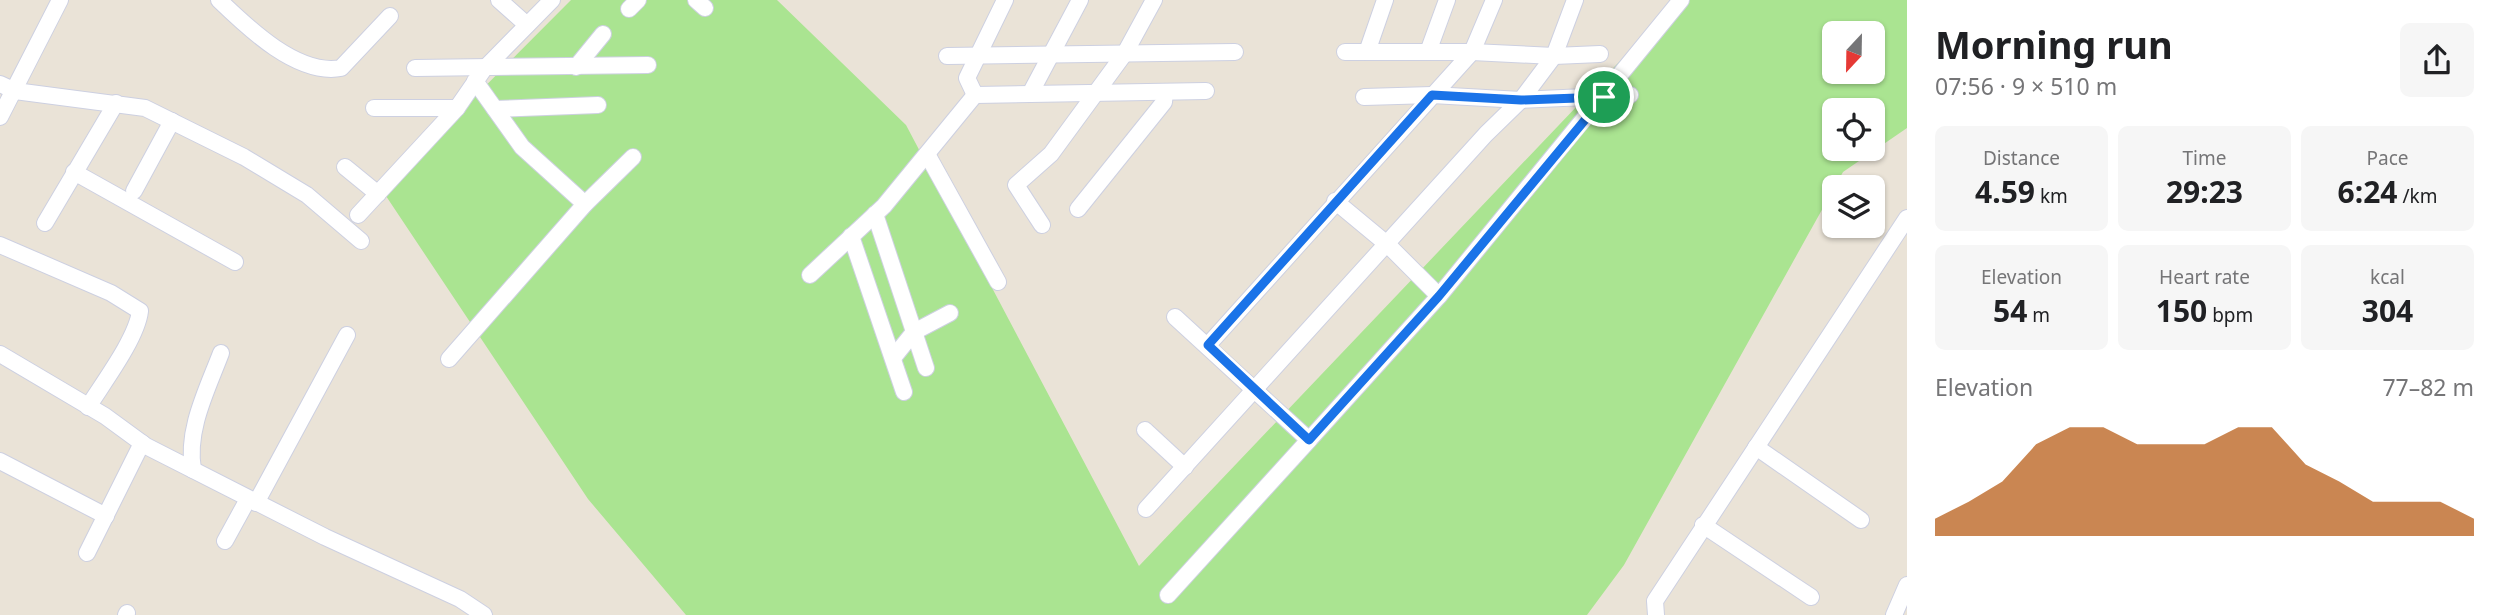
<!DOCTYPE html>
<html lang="en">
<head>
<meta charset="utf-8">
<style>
	:root { --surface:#fff; --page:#f6f6f6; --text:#202124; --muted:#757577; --accent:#b45309 }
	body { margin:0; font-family:"Noto Sans",sans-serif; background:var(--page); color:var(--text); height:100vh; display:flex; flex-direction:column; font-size:26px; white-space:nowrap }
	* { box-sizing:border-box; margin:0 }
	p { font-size:23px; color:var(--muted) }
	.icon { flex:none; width:38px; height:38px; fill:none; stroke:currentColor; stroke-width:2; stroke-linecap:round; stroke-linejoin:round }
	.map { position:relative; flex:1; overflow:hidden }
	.drawer { display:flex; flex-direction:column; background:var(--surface); width:595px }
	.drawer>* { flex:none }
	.needle { width:46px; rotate:202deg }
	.buttons { position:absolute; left:1822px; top:21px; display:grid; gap:14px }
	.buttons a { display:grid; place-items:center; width:63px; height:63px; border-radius:10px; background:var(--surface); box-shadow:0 2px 5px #0004; font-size:35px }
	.pin { position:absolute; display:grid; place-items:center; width:60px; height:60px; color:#fff; margin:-30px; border:4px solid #fff; border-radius:50%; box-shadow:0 2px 7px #0007 }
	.round { display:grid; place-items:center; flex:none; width:74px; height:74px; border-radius:10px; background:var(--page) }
	.headline { display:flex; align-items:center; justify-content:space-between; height:119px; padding:0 28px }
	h1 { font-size:38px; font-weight:700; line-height:52px }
	.metrics { display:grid; grid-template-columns:repeat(3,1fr); gap:10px; height:119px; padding:7px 28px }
	.metrics div { display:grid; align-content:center; border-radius:10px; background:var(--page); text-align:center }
	.metrics b { font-size:30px; font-weight:700 }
	.metrics small { font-size:19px; font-weight:400 }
	.metrics p { font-size:19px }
	.chart { height:196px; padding:14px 28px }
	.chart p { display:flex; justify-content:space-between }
	.chart svg { width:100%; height:126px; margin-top:7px; fill:var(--accent); opacity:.7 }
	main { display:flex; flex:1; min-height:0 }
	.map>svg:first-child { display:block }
	.green { fill:#aae491; fill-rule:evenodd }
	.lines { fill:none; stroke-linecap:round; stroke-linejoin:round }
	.minor-casing { stroke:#cdd0e1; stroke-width:18 }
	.minor { stroke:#fff; stroke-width:16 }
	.route-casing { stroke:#fff; stroke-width:14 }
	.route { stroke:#1a73e8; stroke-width:9 }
</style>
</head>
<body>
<main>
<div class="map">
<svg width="1907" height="615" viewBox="0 0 1907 615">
	<rect width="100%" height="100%" fill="#eae3d7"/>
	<!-- green -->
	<path class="green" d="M571,0H777L906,125L1139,566L1678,0H1907V128L1843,172L1624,565L1587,615H686L588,499L382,190ZM1834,33H1872V72H1834ZM1834,110H1872V149H1834Z"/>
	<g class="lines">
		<defs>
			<g id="minor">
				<path d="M219,0C249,29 298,76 341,68L390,16"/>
				<path d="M499,0L527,25"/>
				<path d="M696,0L705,8"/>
				<path d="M1005,0L967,78L975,95L1206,91"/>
				<path d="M629,9L638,0"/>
				<path d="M1345,52H1472L1554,56L1600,54"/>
				<path d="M1367,52L1385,0"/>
				<path d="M1428,52L1447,0"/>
				<path d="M947,56L1235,52"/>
				<path d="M576,67L603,34"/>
				<path d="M415,68L648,65"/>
				<path d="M475,81L522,147L585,204"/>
				<path d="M0,84L15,91L145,108L244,157L307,195L361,241"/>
				<path d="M1030,94L1080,0"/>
				<path d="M1364,97L1432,95L1521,100L1630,95"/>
				<path d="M374,108H457"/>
				<path d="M495,109L598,105"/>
				<path d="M0,117L60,0"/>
				<path d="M927,154L998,282"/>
				<path d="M345,167L378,194"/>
				<path d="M74,172L235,262"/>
				<path d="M134,191L172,121"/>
				<path d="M1078,209L1164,102L1165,92"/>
				<path d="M875,214L926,368"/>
				<path d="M358,215L457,108L484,69L552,0"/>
				<path d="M45,223L116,103"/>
				<path d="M1042,225L1016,185L1051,154L1125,53L1154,0"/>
				<path d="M851,236L904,392"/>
				<path d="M0,245L111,293L140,311C137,338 103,383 88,407"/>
				<path d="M810,275L884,206L975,95"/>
				<path d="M1439,296L1681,0"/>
				<path d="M1175,317L1309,440L1439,296L1388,245L1335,201"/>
				<path d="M1208,345L1472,52L1494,0"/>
				<path d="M0,354L105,416L146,446L325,537L460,599L484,615"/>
				<path d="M893,358L914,332L950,313"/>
				<path d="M449,359L585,204L633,157"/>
				<path d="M1145,430L1185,467"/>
				<path d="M1756,447L1861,520"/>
				<path d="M0,461L106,516"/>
				<path d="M193,470C186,430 207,390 221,353"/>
				<path d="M256,503L347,335"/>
				<path d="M1146,509L1486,134L1521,100L1554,56L1575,0"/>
				<path d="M1703,525L1811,597"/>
				<path d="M225,541L248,499"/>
				<path d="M87,553L142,443"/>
				<path d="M1168,595L1309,440"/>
				<path d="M126,615L127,613"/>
				<path d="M1656,615L1655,601L1907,218"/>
				<path d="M1894,615L1907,585"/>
			</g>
		</defs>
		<!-- minor casing -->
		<use href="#minor" class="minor-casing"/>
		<!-- minor -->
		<use href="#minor" class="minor"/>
	</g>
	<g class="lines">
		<defs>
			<path id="route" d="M1432,95L1521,100L1604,97L1439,296L1309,440L1208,345Z"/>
		</defs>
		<!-- route casing -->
		<use href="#route" class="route-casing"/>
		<!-- route -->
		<use href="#route" class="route"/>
	</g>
</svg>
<div class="buttons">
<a><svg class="needle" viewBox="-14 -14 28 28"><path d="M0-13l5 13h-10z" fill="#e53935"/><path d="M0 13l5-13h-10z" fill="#757577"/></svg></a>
<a><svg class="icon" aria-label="locate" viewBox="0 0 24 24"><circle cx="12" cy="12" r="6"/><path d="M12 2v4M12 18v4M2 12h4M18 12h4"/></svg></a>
<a><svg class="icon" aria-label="layers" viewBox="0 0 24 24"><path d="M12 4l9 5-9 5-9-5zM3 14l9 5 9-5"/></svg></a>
</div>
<div class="pin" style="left:1604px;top:97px;background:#1e9e55"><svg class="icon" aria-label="arrive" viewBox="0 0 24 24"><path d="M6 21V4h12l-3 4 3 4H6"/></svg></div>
</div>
<section class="drawer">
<div class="headline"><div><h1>Morning run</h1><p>07:56 · 9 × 510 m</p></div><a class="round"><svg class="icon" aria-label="share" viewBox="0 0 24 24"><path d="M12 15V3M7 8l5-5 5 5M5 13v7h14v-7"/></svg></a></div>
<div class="metrics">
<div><p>Distance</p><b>4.59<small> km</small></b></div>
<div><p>Time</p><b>29:23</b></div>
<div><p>Pace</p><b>6:24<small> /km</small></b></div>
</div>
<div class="metrics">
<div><p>Elevation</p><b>54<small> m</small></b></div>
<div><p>Heart rate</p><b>150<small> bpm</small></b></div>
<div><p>kcal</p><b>304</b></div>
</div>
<div class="chart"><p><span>Elevation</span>77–82 m</p>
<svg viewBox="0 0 160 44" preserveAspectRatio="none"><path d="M0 44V38L10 32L20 25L30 12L40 6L50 6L60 12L70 12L80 12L90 6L100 6L110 19L120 25L130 32L140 32L150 32L160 38V44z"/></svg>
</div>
</section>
</main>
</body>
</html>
